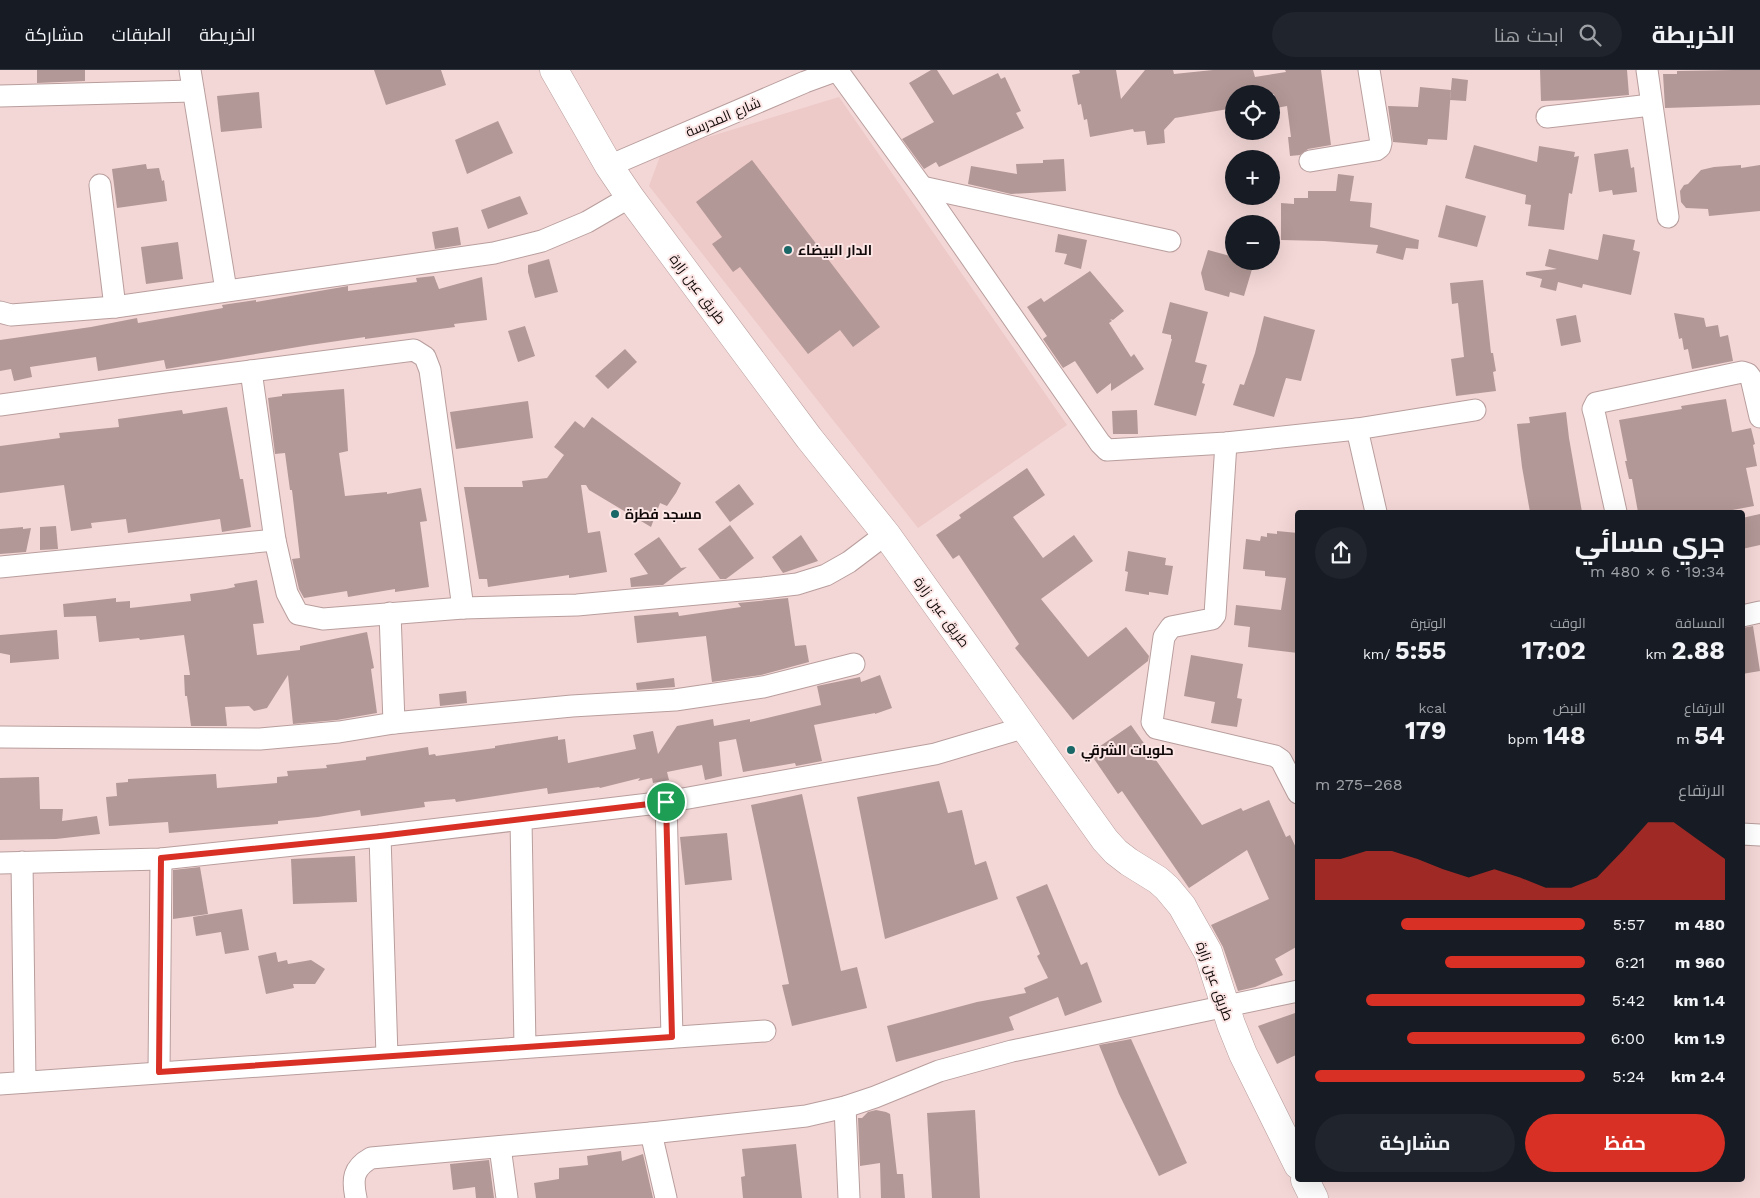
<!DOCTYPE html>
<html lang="ar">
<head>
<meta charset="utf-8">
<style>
	:root { --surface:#171b24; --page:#20242c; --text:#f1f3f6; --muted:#9ea1a6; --line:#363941; --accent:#d93025 }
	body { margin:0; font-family:"Work Sans",Cairo,sans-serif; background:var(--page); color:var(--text); direction:rtl; height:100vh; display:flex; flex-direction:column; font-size:19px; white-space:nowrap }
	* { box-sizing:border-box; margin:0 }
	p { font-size:16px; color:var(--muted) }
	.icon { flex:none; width:28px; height:28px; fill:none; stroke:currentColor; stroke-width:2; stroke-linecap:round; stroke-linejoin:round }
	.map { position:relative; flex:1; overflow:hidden; direction:ltr }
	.panel { position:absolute; left:1295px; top:440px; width:450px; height:672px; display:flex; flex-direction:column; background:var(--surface); border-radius:5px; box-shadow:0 5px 20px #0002; direction:rtl }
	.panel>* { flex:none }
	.tools { position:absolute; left:1225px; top:15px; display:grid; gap:10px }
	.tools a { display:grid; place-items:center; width:55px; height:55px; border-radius:50%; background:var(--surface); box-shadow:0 5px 20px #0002; font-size:25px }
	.pin { position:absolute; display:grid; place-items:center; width:42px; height:42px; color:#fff; margin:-21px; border:2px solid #fff; border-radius:50%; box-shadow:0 1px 5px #0007 }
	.round { display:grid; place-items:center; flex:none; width:52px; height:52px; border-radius:26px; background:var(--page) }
	.head { display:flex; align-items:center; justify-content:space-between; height:85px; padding:0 20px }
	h1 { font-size:28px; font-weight:700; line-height:38px }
	.stats { display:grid; grid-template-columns:repeat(3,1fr); gap:8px; height:85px; padding:5px 20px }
	.stats div { display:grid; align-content:center }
	.stats b { font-size:25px; font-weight:700 }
	.stats small { font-size:14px; font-weight:400 }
	.stats p { font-size:14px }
	.chart { height:140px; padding:10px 20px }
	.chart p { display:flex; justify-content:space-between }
	.chart svg { width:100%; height:90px; margin-top:5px; fill:var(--accent); opacity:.7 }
	.cta { display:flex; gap:10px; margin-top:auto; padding:10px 20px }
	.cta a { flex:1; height:58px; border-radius:30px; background:var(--accent); color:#fff; font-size:20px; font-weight:700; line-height:58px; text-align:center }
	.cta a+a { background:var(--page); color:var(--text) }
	ul { padding:0 20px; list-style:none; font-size:16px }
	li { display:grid; grid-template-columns:80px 60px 1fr; align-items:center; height:38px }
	li i { height:12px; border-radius:6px; background:var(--accent) }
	header { display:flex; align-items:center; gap:30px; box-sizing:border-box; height:70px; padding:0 25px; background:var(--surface); border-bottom:1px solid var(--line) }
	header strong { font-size:24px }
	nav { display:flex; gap:28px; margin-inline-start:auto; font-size:18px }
	.search { width:350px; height:45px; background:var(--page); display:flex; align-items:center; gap:12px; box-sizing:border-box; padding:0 18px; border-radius:28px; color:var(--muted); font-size:19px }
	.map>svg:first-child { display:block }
	.built { fill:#edc9c8 }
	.building { fill:#b29897 }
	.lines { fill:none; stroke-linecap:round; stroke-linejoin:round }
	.minor-casing { stroke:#b89e9d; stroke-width:23 }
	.primary-casing { stroke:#b89e9d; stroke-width:29 }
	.minor { stroke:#fff; stroke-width:21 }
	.primary { stroke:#fff; stroke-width:28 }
	.route-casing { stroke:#fff; stroke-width:10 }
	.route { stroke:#d93025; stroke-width:6 }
	.poi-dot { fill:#1a6768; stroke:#fce6e5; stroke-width:2 }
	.labels { text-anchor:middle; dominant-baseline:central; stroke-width:4; stroke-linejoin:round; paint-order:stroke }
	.street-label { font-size:14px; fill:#110909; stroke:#fce6e5 }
	.poi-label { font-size:14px; font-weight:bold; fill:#110909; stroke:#fce6e5; text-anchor:start }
</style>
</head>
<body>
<header>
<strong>الخريطة</strong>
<div class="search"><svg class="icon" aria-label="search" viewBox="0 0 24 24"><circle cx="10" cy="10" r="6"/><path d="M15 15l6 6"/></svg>ابحث هنا</div>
<nav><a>الخريطة</a><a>الطبقات</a><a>مشاركة</a></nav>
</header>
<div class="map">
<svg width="1760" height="1128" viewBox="0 0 1760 1128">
	<rect width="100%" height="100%" fill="#f3d7d6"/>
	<!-- built -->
	<path class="built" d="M839,27L1067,355L918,458L649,116L662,81Z"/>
	<!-- building -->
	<g class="building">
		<path d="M37,0H85V11L37,13Z"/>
		<path d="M374,0H441L446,15L386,35Z"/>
		<path d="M931,0H937L953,25L998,3L1001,9L1005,7L1021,41L1016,43L1024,58L939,97L936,92L924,99L902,69L934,52L909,13Z"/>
		<path d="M1079,0H1116L1121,29L1145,0H1173L1174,4L1213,0H1253L1255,7L1286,2L1285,0H1321L1331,75L1308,79L1300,85L1290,86L1288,67H1291L1287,36L1276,38L1274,24H1234V38L1175,48L1164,60L1165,73L1147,75L1145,61L1134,62L1133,59L1090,67L1087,49L1084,50L1081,34L1078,35L1072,5L1080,3Z"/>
		<path d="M1540,0H1627L1629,25L1572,30L1541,31Z"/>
		<path d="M1733,0H1760V35L1665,38L1663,4H1677V1Z"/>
		<path d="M1452,8L1468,10L1466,31L1450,30Z"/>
		<path d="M1420,17L1451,20L1447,70L1428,69L1427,75L1393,72L1388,36L1418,37Z"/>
		<path d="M259,22L262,58L221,62L217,26Z"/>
		<path d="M498,51L513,83L467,104L455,70Z"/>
		<path d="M1474,75L1537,92L1539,76L1575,82L1574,87L1579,86L1572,124L1569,123L1564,160L1528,156L1531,135L1525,134L1526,125L1465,108Z"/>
		<path d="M1628,79L1631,98L1634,97L1637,122L1613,125L1612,120L1599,122L1594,84Z"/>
		<path d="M1064,89L1066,121L1011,124L968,114L971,96L1017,104L1016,94L1043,93V90Z"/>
		<path d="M752,90L880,257L853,277L840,260L808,284L740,197L733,202L712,174L722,167L696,132Z"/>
		<path d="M146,94L147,99L159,98L162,111L164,110L167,131L117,138L112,99Z"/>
		<path d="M1741,95V98L1760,95V141L1709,146L1708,139L1686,138L1681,132L1680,121L1684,115L1688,114L1701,100L1714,97Z"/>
		<path d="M1338,104L1354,106L1350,131L1372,133L1370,157L1419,170L1418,179L1406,178L1403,190L1376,183L1378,175L1324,171L1281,170V133L1294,134V128H1308V121H1336Z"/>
		<path d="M520,126L528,144L488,159L481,140Z"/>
		<path d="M1446,135L1486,146L1477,177L1438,167Z"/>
		<path d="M458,157L461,175L435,179L432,162Z"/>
		<path d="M1058,164L1087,170L1081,199L1064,194L1067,184L1055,182Z"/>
		<path d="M1603,164L1635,170L1633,180L1640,182L1631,225L1583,214L1582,218L1558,212L1556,221L1540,217L1542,209L1526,205V202L1557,199L1545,196L1549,179L1598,190Z"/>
		<path d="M178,172L183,209L146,214L141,177Z"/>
		<path d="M1208,180L1234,187V191H1246L1245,194L1253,196L1244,226L1230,222L1229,227L1205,220L1201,203Z"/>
		<path d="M549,189L558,222L535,228L528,202V195Z"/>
		<path d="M1090,201L1124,241L1113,250L1110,249L1112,251L1109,253L1131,287L1134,284L1144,299L1111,321V313L1097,324L1075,291L1063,298L1043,269L1047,266L1027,237L1041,228L1044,232Z"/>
		<path d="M434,206L439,219L482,207L487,250L454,254L455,257L365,269V267L310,275L166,299L164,290L98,301L96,287L30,297L32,307L14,311L11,299L0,301V270L91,257L137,248L138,253L223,238L222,235L256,230V232L348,216V221L417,212L416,208Z"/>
		<path d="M1483,210L1491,283H1493L1496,301L1493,302L1496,321L1456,326L1451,289L1464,287L1458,233L1452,234L1450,213Z"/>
		<path d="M1170,232L1208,242L1195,292L1207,295L1202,313L1205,314L1196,346L1154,335L1172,269H1171V265L1162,263Z"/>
		<path d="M1674,243L1704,248L1706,257L1718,255L1720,267L1728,265L1733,291L1692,299L1688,279L1684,280L1682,268L1679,269Z"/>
		<path d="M1576,245L1581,272L1561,276L1556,249Z"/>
		<path d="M1264,246L1315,260L1301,311L1286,308L1274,347L1233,335L1240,314L1244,315L1255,283Z"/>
		<path d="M525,256L535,286L518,292L508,261Z"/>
		<path d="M625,279L637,292L608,319L595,306Z"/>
		<path d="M344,319L348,381L339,383L345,426L387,422V424L421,418L427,451L420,452L429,517L395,522V519L348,527L347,521L304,528L299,519L292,489L300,488L292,420H290L285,383L275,384L268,328L282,326V324Z"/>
		<path d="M1726,329L1732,362L1751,358L1755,374L1753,375L1757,396L1746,398L1754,436L1722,442H1638L1632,409H1629L1625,391H1627L1619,350L1682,339L1681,336Z"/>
		<path d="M528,331L533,368L456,379L450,342Z"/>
		<path d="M227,337L240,409H243L251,457L222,462L220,449L128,463L126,449L91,453L92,458L71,461L64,415L0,423V376L60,368L59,363L119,357L118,349L182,340L183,344Z"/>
		<path d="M1137,340L1138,364H1113L1112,341Z"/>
		<path d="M1566,342L1569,368L1582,442H1530L1522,397L1517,354L1530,353L1529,347Z"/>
		<path d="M592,347L681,413L676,423L667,436L660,433L651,457L589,420L586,415H581L588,463L600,461L607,502L569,508V505L488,517L487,509H479L464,417H523L522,411L547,408L564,385L554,377L575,351L584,358Z"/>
		<path d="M1027,398L1045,425L1013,447L1043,488L1074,465L1093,491L1041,529L1088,587L1126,557L1149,586L1148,591L1073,650L1015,578L1019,574L959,485L953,489L936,465L961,448L959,445Z"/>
		<path d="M739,414L754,434L730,452L715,432Z"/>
		<path d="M1760,444V475L1742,479V448Z"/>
		<path d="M730,455L754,488L726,509H720L698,479Z"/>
		<path d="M56,456L58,479L40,480V457Z"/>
		<path d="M23,457V459L31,458L26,482L0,484V459Z"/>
		<path d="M1277,461L1298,463V583L1248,577L1250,557L1234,555L1236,535L1281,540L1286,508L1265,506V501L1243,499L1246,469L1260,471L1261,466L1267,467V463L1277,464Z"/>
		<path d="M801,465L818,491L783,503L772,487Z"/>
		<path d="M659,467L681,498L687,497L663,515L631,517L630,508L648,504L634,484Z"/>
		<path d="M1128,481L1166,488L1165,495L1173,496L1168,525L1149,522V525L1125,521L1128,502L1125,501Z"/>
		<path d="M257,510L264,553L253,554L257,585L300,580V576L367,562L374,598L371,599L377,643L337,650L293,654L288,605L267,638L254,641L249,636L225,637L227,656H191L187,626H185L184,605H190L184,565L140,570L139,568L99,572L96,546L64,547L63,534L116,528V532L130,531V538L191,531L190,524L226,519L235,517L234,514Z"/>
		<path d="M788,528L795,576L806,575L809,592L761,605L712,612L706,566L637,573L634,546L678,542L679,546L741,537L738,533Z"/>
		<path d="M1753,556L1760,601L1742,604V558Z"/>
		<path d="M57,560L59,589L10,593V585L0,583V565Z"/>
		<path d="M1191,585L1243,594L1237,628L1242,629L1237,657L1211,653L1215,632L1184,626Z"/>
		<path d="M880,605L892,638L875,644V643L814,655L822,691L796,696L795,693L743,702L736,669L719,672L722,706L705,710L702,695L667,702L669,710L653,713L652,708L638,711L640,708L600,718L599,717L548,724L547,718L456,732L455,729L424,732L425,737L361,746L360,740L318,747L278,751V754L169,763L168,752L109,756L106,727L117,726L116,713L128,712V709L216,704L217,718L277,713V707L288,706L287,701L327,698L326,695L366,690V687L428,677L429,685L435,684L436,686L495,678V676L558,666V670L565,669L568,693L636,679L633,665L653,661L658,684L677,656L713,649L714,656L750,649V652L821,635L817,616L860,607L861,612Z"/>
		<path d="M674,608L675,617L637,620L636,613Z"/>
		<path d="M466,621L467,633L440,636L439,624Z"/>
		<path d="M1131,655L1202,755L1241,738L1243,741L1269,730L1286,767L1290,765L1298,782V876L1275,889L1283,905L1255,917L1238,921L1223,877L1211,855L1269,829L1247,780L1189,818L1122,721L1118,724L1090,683Z"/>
		<path d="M39,707L40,739H63L62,751L97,746L100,764L56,769L0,770V708Z"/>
		<path d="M939,711L948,743L962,740L975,795L986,791L998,829L885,869L857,727Z"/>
		<path d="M802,724L841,901L857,897L867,938L792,956L782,915L789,914L751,735Z"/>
		<path d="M727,763L732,810L685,815L680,767Z"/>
		<path d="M355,786L357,832L293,834L291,789Z"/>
		<path d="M200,797L208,844L173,849V800Z"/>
		<path d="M1047,814L1081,895L1087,892L1102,932L1065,946L1058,927L1009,947L1014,960L896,992L887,956L977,932L1026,923L1024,918L1048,908L1037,886L1040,884L1016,827Z"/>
		<path d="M242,839L249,880L225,884L221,862L196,866L193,847Z"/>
		<path d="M276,882L278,892L287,890L288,894L311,890L325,899L315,914H293L294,918L266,924L258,886Z"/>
		<path d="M1298,942V984L1277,994L1258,956Z"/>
		<path d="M1131,969L1187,1093L1159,1106L1119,1024L1099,975Z"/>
		<path d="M876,1040L886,1042L890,1044L897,1104H903L905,1128H881L880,1093L860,1096L858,1048H862L868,1042Z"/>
		<path d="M975,1040L980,1128H932L927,1043Z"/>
		<path d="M796,1074L802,1128H743L741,1107L745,1106L742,1079Z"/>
		<path d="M621,1081L622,1091L643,1084L653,1128H536L534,1113L559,1109V1098L588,1095L587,1086Z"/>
		<path d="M489,1090L494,1128H476L475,1117L453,1120L450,1094Z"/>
	</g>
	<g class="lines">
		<defs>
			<g id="minor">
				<path d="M190,0L226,220"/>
				<path d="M837,0L922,117L1100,373L1107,380L1226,373L1357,359L1475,340"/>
				<path d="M1647,0L1668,147"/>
				<path d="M0,26L193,21"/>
				<path d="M1547,47L1651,35"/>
				<path d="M1310,91L1376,80L1380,77L1381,73L1369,0"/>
				<path d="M609,96L805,12L838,0"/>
				<path d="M100,115L115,237"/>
				<path d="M922,117L1170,171"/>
				<path d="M0,242L11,245L115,237L494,183L542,171L587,152L630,127"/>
				<path d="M251,301L275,470L287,523L298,544L323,549L463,538L577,535L763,518L797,514L826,505L849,492L886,464"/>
				<path d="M0,335L165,312L414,280L425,287L430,300L463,538"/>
				<path d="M1357,359L1376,442"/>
				<path d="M1226,373L1215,545L1212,549L1171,557L1164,567L1152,652L1156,658L1275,686L1281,690L1298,723"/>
				<path d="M1616,442L1595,346L1593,339L1596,333L1742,302L1748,304L1751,308L1760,347"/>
				<path d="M0,497L275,470"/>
				<path d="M390,543L394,653"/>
				<path d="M1742,546L1760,542"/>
				<path d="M0,667L260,669L339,662L394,653L572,636L675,630L763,617L854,594"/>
				<path d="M666,732L672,967"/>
				<path d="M521,750L525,977"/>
				<path d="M1742,764L1760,765"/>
				<path d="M380,766L387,986"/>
				<path d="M22,792L25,1012"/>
				<path d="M0,793L161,789L380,766L666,732L935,684L1026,657"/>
				<path d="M159,1002L161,789"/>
				<path d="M0,1014L765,961"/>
				<path d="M845,1037L849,1128"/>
				<path d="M651,1063L666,1128"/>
				<path d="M500,1077L507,1128"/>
				<path d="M356,1128C352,1109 353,1098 371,1088L651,1063L806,1046L845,1037L875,1027L939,1001L1012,981L1298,921"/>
			</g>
			<g id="primary">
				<path d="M554,0L609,96L630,127L809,368L886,464L1105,770L1116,782L1129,792L1158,810L1167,818L1182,836L1208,882L1231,954L1243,984L1298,1095"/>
				<path d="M1305,1110L1314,1128"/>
			</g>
		</defs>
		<!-- minor casing -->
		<use href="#minor" class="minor-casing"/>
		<!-- primary casing -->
		<use href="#primary" class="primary-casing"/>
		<!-- minor -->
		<use href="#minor" class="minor"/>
		<!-- primary -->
		<use href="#primary" class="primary"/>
	</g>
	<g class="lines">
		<defs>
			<path id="route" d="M666,732L672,967L159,1002L161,788L380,766Z"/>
		</defs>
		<!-- route casing -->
		<use href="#route" class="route-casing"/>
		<!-- route -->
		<use href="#route" class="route"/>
	</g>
	<!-- markers -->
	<g class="poi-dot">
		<circle cx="788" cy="180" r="5"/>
		<circle cx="615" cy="444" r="5"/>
		<circle cx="1071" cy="680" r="5"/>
	</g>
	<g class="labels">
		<!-- street labels -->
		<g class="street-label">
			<text transform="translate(723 47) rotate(-23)">شارع المدرسة</text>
			<text transform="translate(698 219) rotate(53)">طريق عين زارة</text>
			<text transform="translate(942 542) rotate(54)">طريق عين زارة</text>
			<text transform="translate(1215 911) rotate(70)">طريق عين زارة</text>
		</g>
		<!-- poi labels -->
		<g class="poi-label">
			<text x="798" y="180">الدار البيضاء</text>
			<text x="625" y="444">مسجد فطرة</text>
			<text x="1081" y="680">حلويات الشرقي</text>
		</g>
	</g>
</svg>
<div class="tools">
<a><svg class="icon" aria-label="locate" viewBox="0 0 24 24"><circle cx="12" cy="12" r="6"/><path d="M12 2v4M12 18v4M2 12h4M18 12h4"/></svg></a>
<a>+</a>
<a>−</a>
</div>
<div class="pin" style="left:666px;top:732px;background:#1e9e55"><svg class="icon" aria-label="arrive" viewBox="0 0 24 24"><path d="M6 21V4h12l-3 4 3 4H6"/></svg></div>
<section class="panel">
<div class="head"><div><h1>جري مسائي</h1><p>19:34 · 6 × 480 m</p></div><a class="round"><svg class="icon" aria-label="share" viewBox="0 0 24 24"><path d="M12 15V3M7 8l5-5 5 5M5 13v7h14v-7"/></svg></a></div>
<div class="stats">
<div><p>المسافة</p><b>2.88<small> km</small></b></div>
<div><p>الوقت</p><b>17:02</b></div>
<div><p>الوتيرة</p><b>5:55<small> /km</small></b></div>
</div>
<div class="stats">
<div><p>الارتفاع</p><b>54<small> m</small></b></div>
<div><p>النبض</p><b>148<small> bpm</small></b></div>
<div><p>kcal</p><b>179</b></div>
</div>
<div class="chart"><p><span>الارتفاع</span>268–275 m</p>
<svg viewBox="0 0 160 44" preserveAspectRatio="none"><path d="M0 44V24L10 24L20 20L30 20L40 24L50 29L60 33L70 29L80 33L90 38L100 38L110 33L120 20L130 6L140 6L150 15L160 24V44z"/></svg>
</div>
<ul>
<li><b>480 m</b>5:57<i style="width:68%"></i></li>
<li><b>960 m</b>6:21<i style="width:52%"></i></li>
<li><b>1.4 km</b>5:42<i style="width:81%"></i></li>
<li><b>1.9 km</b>6:00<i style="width:66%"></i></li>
<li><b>2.4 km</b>5:24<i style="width:100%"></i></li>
</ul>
<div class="cta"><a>حفظ</a><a>مشاركة</a></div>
</section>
</div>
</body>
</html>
